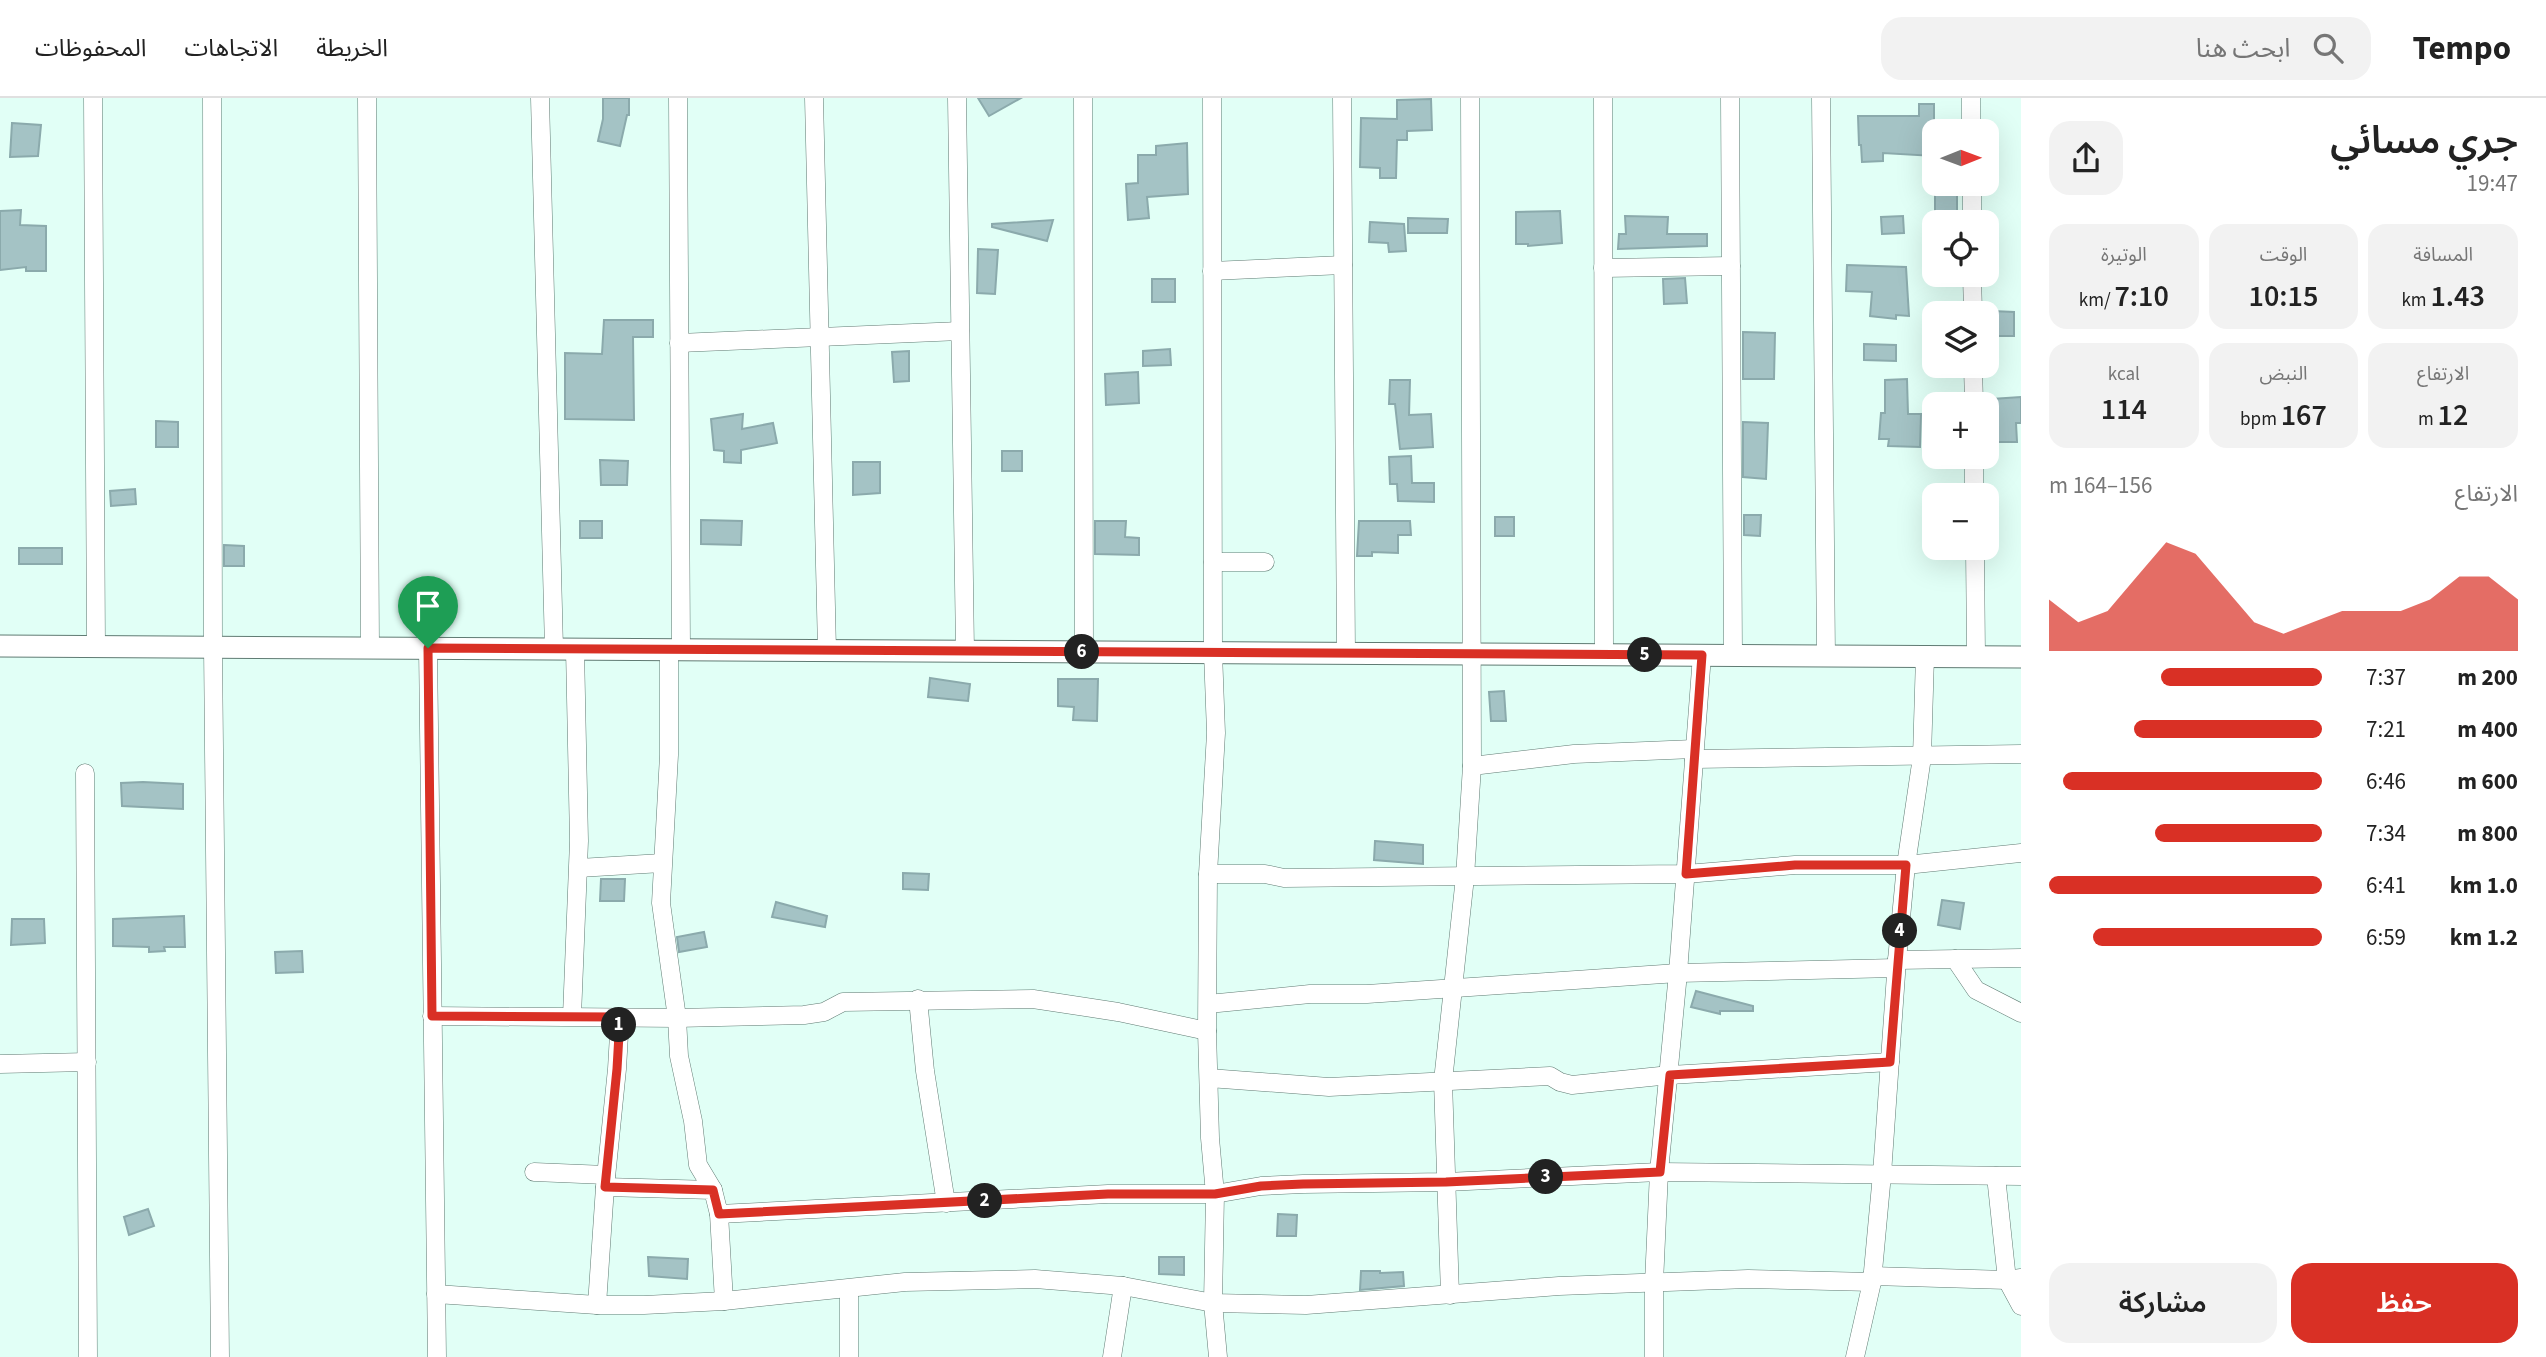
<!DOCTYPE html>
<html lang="ar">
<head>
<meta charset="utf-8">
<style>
	:root { --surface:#fff; --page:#f2f2f2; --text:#222; --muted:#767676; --line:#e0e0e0; --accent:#d93025 }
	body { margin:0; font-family:"Source Sans 3","Noto Sans Arabic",sans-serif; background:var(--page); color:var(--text); direction:rtl; height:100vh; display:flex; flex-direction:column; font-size:26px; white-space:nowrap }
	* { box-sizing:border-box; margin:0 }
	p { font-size:23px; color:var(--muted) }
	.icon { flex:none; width:38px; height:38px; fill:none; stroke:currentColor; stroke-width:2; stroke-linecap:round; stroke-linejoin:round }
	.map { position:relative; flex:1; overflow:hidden; direction:ltr }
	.drawer { display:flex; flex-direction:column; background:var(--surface); width:525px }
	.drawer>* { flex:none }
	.needle { width:46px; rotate:89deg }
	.buttons { position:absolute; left:1922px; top:21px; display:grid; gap:14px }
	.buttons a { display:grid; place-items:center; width:77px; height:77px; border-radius:14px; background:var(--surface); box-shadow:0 7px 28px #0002; font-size:35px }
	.pin { position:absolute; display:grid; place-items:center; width:60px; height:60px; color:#fff; margin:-72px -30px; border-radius:50% 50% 50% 0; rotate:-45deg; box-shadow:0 0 7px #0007 }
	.pin .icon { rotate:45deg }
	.km { position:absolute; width:35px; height:35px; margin:-18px; border-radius:50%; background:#222; color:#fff; font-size:19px; line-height:35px; text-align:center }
	.round { display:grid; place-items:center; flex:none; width:74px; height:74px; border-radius:21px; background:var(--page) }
	.summary { display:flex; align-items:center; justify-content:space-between; height:119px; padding:0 28px }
	h1 { font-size:38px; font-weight:600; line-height:52px }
	.metrics { display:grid; grid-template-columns:repeat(3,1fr); gap:10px; height:119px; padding:7px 28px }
	.metrics div { display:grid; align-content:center; border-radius:18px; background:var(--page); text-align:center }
	.metrics b { font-size:30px; font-weight:600 }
	.metrics small { font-size:19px; font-weight:400 }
	.metrics p { font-size:19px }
	.chart { height:196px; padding:14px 28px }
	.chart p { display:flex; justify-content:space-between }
	.chart svg { width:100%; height:126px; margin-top:7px; fill:var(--accent); opacity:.7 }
	.button { display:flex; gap:14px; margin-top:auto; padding:14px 28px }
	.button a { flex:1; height:80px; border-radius:21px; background:var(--accent); color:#fff; font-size:28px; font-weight:600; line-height:80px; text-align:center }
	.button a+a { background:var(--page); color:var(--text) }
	ul { padding:0 28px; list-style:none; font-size:23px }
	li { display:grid; grid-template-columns:112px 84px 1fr; align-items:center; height:52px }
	li i { height:18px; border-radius:9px; background:var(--accent) }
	header { display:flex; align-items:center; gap:42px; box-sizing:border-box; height:98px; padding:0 35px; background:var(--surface); border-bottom:2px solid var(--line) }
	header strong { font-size:33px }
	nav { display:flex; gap:38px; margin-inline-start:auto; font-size:24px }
	.search { width:490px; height:63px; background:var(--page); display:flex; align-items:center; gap:18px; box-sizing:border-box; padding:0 24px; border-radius:21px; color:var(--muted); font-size:26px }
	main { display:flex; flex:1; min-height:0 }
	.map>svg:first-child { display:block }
	.building { fill:#a4c3c5; stroke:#8baaac; stroke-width:2 }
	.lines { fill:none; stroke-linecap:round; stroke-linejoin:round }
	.minor-casing { stroke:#607b73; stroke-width:19 }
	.tertiary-casing { stroke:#607b73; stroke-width:23 }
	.minor { stroke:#fff; stroke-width:18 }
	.tertiary { stroke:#fff; stroke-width:21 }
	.route-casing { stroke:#fff; stroke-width:14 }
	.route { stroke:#d93025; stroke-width:9 }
</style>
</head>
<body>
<header>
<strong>Tempo</strong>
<div class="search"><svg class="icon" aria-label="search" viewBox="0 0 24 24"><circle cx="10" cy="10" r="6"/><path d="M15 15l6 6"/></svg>ابحث هنا</div>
<nav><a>الخريطة</a><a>الاتجاهات</a><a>المحفوظات</a></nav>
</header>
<main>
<section class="drawer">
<div class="summary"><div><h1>جري مسائي</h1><p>19:47</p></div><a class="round"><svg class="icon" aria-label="share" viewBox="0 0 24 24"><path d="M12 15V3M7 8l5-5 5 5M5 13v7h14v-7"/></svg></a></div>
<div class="metrics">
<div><p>المسافة</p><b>1.43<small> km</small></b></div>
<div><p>الوقت</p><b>10:15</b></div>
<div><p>الوتيرة</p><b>7:10<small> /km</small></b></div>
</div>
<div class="metrics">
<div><p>الارتفاع</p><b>12<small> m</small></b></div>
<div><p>النبض</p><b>167<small> bpm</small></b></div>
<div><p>kcal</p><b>114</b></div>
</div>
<div class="chart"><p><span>الارتفاع</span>156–164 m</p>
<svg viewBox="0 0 160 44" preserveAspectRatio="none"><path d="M0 44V26L10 34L20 30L30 18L40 6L50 10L60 22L70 34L80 38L90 34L100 30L110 30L120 30L130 26L140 18L150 18L160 26V44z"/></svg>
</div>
<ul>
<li><b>200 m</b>7:37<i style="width:59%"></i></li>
<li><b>400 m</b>7:21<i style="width:69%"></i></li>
<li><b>600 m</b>6:46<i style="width:95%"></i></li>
<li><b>800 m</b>7:34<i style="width:61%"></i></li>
<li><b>1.0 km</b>6:41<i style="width:100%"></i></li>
<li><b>1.2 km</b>6:59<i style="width:84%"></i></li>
</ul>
<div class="button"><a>حفظ</a><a>مشاركة</a></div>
</section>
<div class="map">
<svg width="2021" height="1259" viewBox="0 0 2021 1259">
	<rect width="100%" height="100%" fill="#e1fff6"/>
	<!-- building -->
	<g class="building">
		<path d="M603,0H629V17H627L620,48L598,43L603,21Z"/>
		<path d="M978,0H1021L989,18Z"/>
		<path d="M1431,1L1432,32L1407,33V42H1397L1396,80H1380V70L1360,69L1361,20L1397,21V2Z"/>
		<path d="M1919,6H1934V58L1883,55V63L1862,64L1861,47H1859L1858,18H1919Z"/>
		<path d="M12,25L41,27L38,58L10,59Z"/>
		<path d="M1187,45L1188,96L1147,99L1149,120L1128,122L1126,86L1138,85V57H1156V48Z"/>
		<path d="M1935,86H1952V95H1957V119H1953V124H1935Z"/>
		<path d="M21,112L20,127L46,128V173H26V169L0,172V113Z"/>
		<path d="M1560,113L1562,145L1528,148V146H1516V114Z"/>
		<path d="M1625,118L1668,119L1667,136H1707V148L1618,151L1619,136H1626Z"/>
		<path d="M1903,118L1904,135L1882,136L1881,119Z"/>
		<path d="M1408,120L1448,121L1447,135H1408Z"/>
		<path d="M1053,122L1047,143L992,129V126Z"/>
		<path d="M1370,124L1404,126L1406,153L1389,154L1388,145L1369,144Z"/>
		<path d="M978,151L998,152L995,196L977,195Z"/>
		<path d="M1847,167L1906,169L1909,218L1896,217V221L1870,218L1872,194L1846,193Z"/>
		<path d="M1685,180L1687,205L1664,206L1663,181Z"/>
		<rect x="1152" y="181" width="23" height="23"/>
		<path d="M1992,213L2014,214V238H1992Z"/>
		<path d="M604,222H653V239H633L634,322L565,321V255L602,256Z"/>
		<path d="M1743,234L1775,235L1774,281H1743Z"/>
		<path d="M1864,246L1896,247V263L1864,262Z"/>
		<path d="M1170,251L1171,267L1143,268V253Z"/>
		<path d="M909,253V283L894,284L892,254Z"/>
		<path d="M1138,274L1139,305L1106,307L1105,276Z"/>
		<path d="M1907,281L1908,316H1921L1920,349L1888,348L1889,341H1879L1881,315H1885V282Z"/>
		<path d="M1390,282H1410L1409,317L1431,316L1433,349L1400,351L1395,306H1389Z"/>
		<path d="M2021,299V325H2016L2017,344H1994L1992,301Z"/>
		<path d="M743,316L742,331L773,325L777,345L741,352V365L724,364V353L714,352L711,321Z"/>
		<path d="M156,323L178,324V349H156Z"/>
		<path d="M1743,324L1768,325L1766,381L1743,379Z"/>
		<rect x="1002" y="353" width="20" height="20"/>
		<path d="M1411,358L1412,385H1434V404L1398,403L1397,386H1390L1389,359Z"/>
		<path d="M600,362L628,363L627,387H601Z"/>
		<path d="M853,364H880V395L853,397Z"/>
		<path d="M135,391L136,406L111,408L110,393Z"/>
		<path d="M1744,417H1761L1760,438L1744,437Z"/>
		<rect x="1495" y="419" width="19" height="19"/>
		<path d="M701,422L742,423L741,447L701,446Z"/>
		<rect x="580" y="423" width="22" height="17"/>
		<path d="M1095,423H1126L1125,439L1139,440V457L1095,456Z"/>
		<path d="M1359,423H1410L1411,437H1398V455L1372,454V458H1357Z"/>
		<path d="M224,447L244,448V468H224Z"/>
		<rect x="19" y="450" width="43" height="16"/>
		<path d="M930,580L970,586L968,603L928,599Z"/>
		<path d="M1058,581H1098L1097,623L1073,622L1074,609L1058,608Z"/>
		<path d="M1504,593L1506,623H1491L1489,594Z"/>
		<path d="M143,684L183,686V711L122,708L121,685Z"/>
		<path d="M1375,743L1423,747V766L1374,762Z"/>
		<path d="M903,775L929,776L928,792L903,791Z"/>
		<path d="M601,781H625L624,803H600Z"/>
		<path d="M1942,802L1964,805L1960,831L1938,827Z"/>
		<path d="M776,804L827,818L825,829L772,819Z"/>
		<path d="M184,818L185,849H164L165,853L149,854V849L113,848V821Z"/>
		<path d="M12,821H44L45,845L11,847Z"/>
		<path d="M704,834L707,849L679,854L677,839Z"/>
		<path d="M302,853L303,874L276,875L275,854Z"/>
		<path d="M1696,893L1753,908V913H1720V916L1691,909Z"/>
		<path d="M148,1111L154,1128L129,1137L124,1119Z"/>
		<path d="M1278,1116L1297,1117L1296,1138H1277Z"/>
		<path d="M648,1159L688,1161L687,1181L649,1178Z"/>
		<path d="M1159,1159H1184V1177L1159,1176Z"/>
		<path d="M1361,1173H1380V1175L1403,1174L1404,1188L1360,1192Z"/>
	</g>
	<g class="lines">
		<defs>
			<g id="minor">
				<path d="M93,0L96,549"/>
				<path d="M212,0L213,549L220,1259"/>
				<path d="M367,0L370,550"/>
				<path d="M540,0L554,551"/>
				<path d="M678,0L681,552"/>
				<path d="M814,0L827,552"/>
				<path d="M957,0L965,553"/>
				<path d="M1083,0L1084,554"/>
				<path d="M1212,0L1213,554L1216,635L1208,776L1207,933L1210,1040L1215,1096L1213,1205L1218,1259"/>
				<path d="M1342,0L1346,555"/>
				<path d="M1603,0L1604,556"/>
				<path d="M1730,0L1733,557"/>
				<path d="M1821,0L1826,558"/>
				<path d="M1971,0V33"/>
				<path d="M1972,86V124"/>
				<path d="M1603,170L1731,168"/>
				<path d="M1212,173L1343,167"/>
				<path d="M1972,177L1973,215"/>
				<path d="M679,245L960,233"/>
				<path d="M1973,268L1974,306"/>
				<path d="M1974,359V397"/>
				<path d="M1975,450L1976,558"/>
				<path d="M1213,464H1265"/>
				<path d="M428,550L437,1259"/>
				<path d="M669,552V657L661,805L677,920L679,958L693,1023L698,1067L713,1092"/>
				<path d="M1694,661L2021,656"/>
				<path d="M1472,668L1574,656L1694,651"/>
				<path d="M85,675L88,1259"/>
				<path d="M579,770L662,765"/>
				<path d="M1208,776H1265L1284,780L1686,776L1795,767H1906L2021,755"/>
				<path d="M1955,861L1976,892L2021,915"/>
				<path d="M1897,862L2021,860"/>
				<path d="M918,901L925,973L946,1105"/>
				<path d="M1208,906L1310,896H1367L1678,875L1896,870"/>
				<path d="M432,918L677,920L804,917L824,914L843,904L1033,901L1118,914L1207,933"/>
				<path d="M572,918L579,743L575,551"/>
				<path d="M0,966L87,964"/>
				<path d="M1209,980L1329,989L1550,978L1560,984L1572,987L1670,977L1890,964"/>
				<path d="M534,1074L606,1077"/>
				<path d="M1996,1078L2007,1182L2021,1208"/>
				<path d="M605,1089L713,1092L719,1116L1108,1096H1215L1261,1088L1303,1086L1446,1084L1659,1074L2021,1078"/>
				<path d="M719,1116L724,1203"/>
				<path d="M1872,1178L2007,1182L2021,1180"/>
				<path d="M849,1191V1259"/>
				<path d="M436,1196L597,1207H644L724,1203L905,1184L1035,1181L1123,1188L1213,1205L1306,1207L1559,1188L1748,1181L1872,1184"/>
				<path d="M1450,1197L1443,983L1465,779L1472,668L1470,0"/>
				<path d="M597,1207L605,1089L617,971L620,919"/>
				<path d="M1112,1259L1123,1188"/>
				<path d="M1654,1259V1185L1659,1074L1678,875L1702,557"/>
				<path d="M1855,1259L1872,1184L1882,1076L1897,862L1906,767L1922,659L1925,558"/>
			</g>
			<path id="tertiary" d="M0,548L2021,559"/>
		</defs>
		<!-- minor casing -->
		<use href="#minor" class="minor-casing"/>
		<!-- tertiary casing -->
		<use href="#tertiary" class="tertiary-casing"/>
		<!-- minor -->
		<use href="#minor" class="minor"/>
		<!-- tertiary -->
		<use href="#tertiary" class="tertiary"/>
	</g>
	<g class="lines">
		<defs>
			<path id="route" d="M428,550L1702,557L1686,776L1795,767H1906L1890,964L1670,977L1660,1074L1446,1084L1303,1086L1261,1088L1215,1096H1108L719,1116L713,1092L605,1089L617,971L620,919L432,918Z"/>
		</defs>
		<!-- route casing -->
		<use href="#route" class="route-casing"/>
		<!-- route -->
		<use href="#route" class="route"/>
	</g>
</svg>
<div class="buttons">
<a><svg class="needle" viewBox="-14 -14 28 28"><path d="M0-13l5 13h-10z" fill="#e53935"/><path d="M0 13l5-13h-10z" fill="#767676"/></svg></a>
<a><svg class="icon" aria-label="locate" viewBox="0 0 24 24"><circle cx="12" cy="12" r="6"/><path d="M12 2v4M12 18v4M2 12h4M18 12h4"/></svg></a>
<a><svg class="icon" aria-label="layers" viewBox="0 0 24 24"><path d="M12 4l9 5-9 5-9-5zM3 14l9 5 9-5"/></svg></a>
<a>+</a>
<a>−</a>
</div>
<div class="pin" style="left:428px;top:550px;background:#1e9e55"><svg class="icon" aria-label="arrive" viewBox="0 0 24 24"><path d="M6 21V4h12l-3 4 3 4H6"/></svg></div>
<b class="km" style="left:619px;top:927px">1</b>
<b class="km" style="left:985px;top:1103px">2</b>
<b class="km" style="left:1546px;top:1079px">3</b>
<b class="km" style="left:1900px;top:833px">4</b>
<b class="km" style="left:1645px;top:557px">5</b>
<b class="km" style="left:1082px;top:554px">6</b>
</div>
</main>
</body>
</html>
